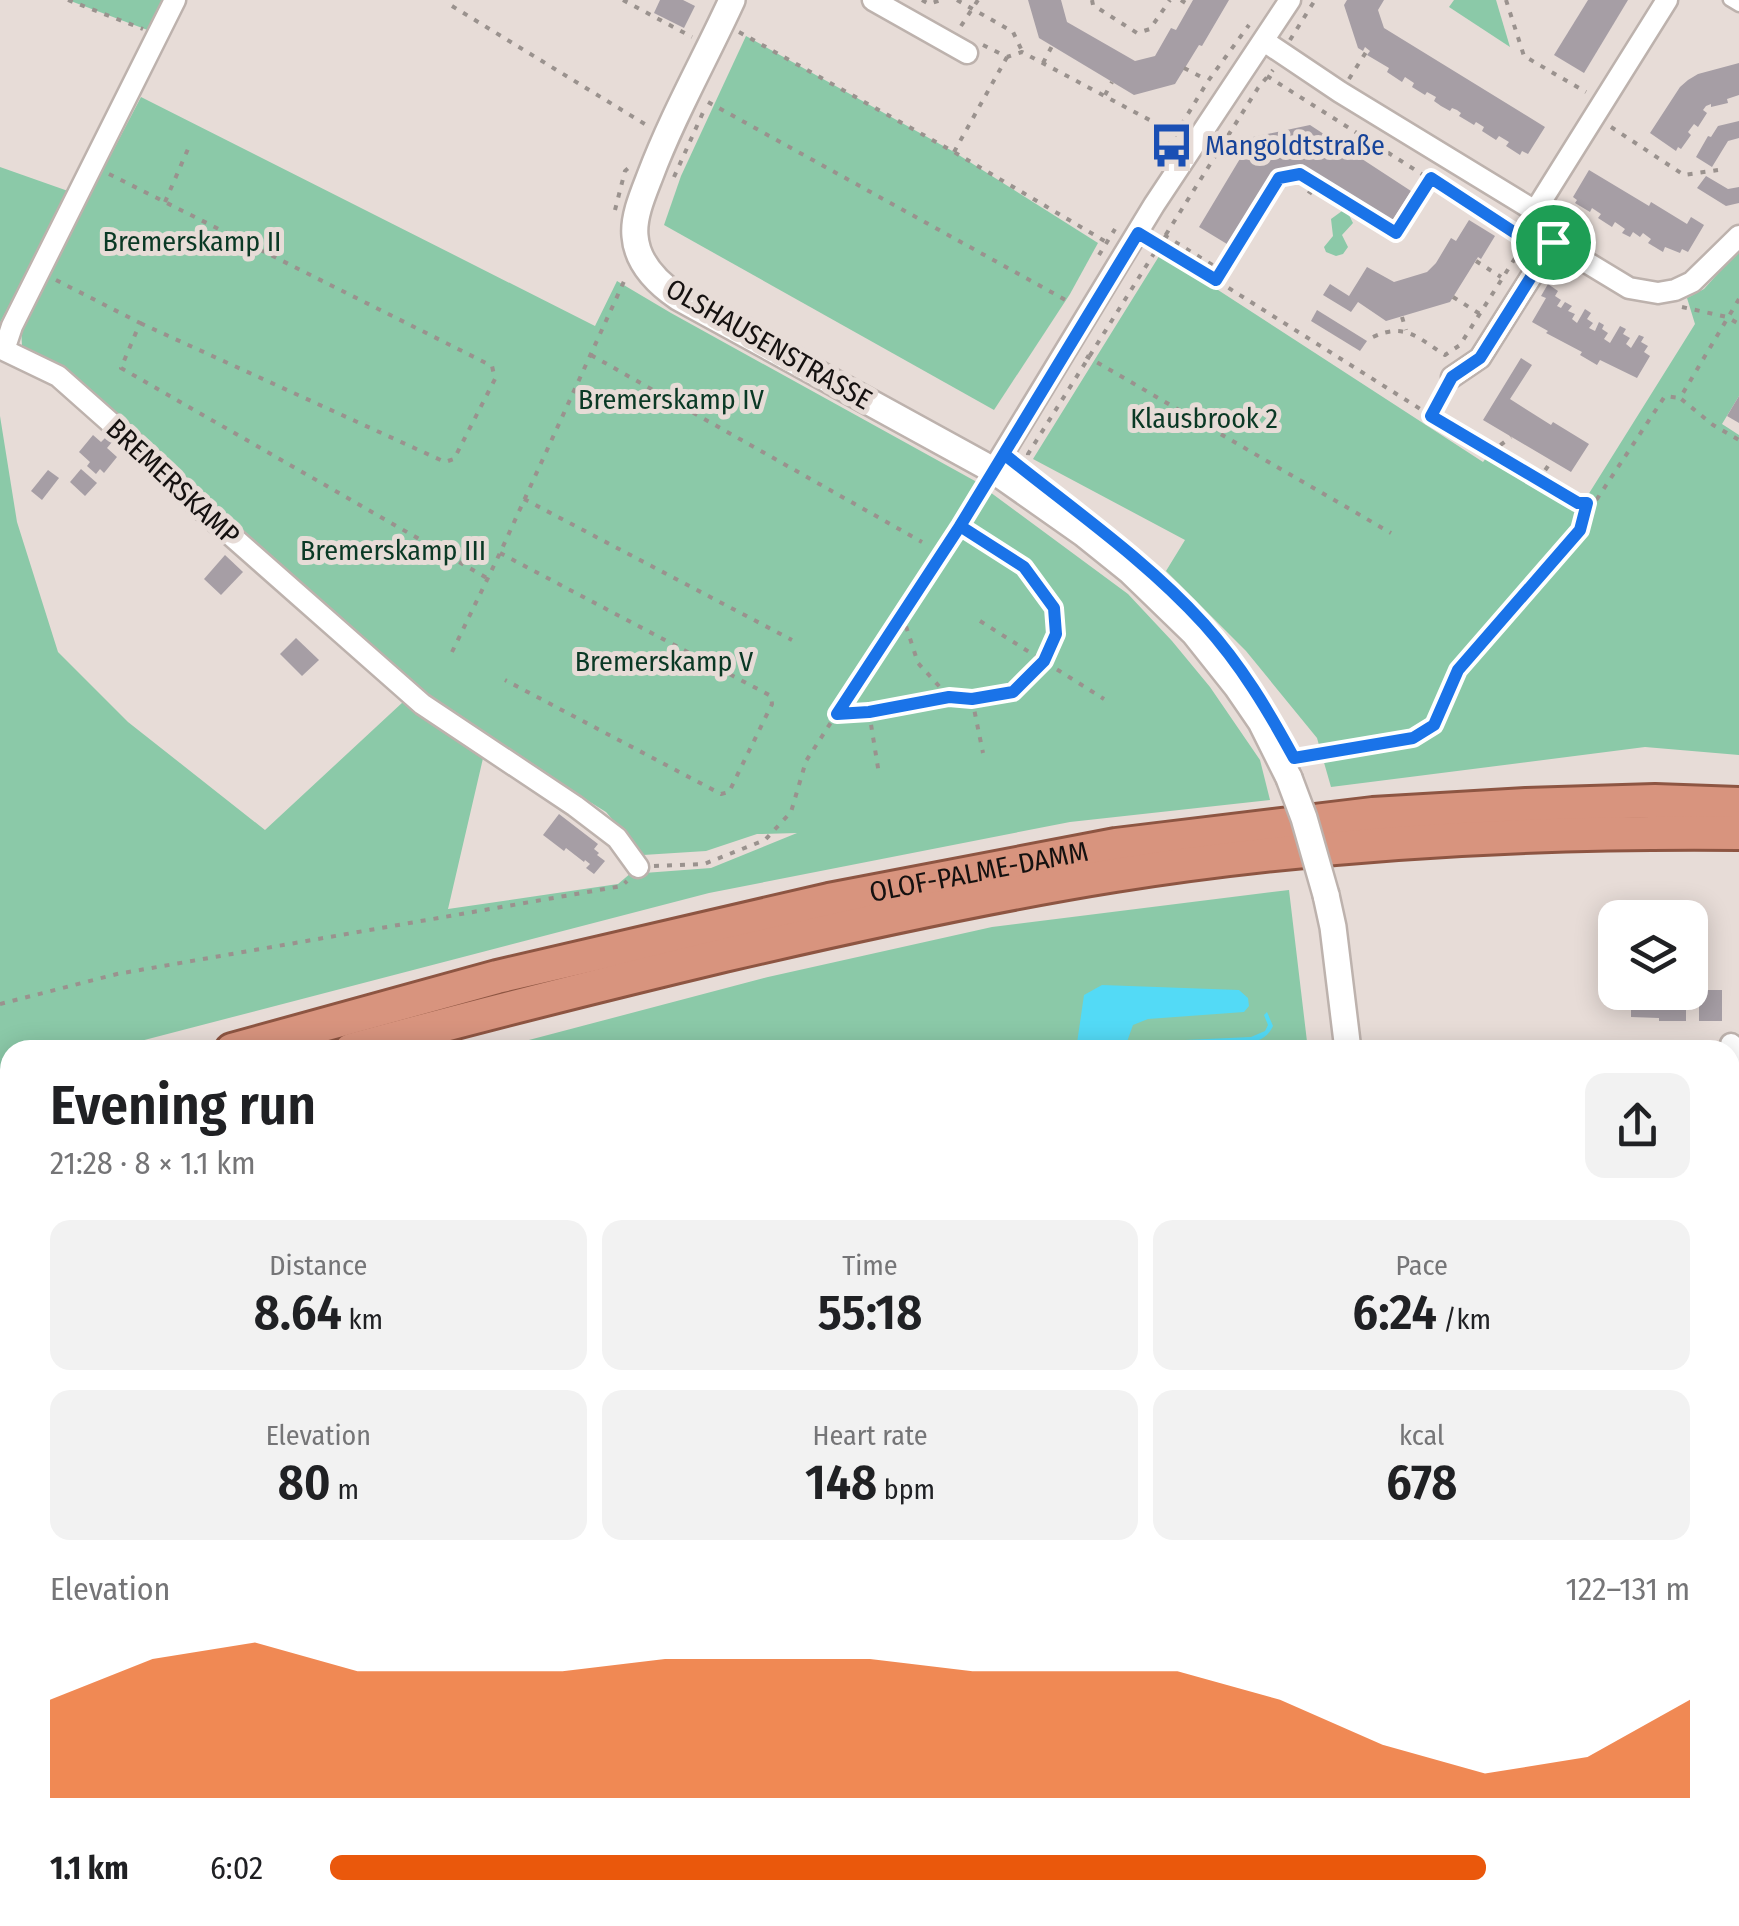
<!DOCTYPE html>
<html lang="en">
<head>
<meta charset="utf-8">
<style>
	:root { --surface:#fff; --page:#f2f2f2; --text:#202124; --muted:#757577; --accent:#ea580c }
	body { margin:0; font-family:"Fira Sans Condensed",sans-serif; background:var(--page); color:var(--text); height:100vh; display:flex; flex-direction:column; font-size:38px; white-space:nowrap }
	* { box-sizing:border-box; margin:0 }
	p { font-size:32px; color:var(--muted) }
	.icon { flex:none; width:55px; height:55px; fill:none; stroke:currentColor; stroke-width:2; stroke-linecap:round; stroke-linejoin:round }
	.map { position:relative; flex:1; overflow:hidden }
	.side { position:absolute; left:0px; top:1040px; width:1740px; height:888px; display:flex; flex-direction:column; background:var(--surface); border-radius:30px 30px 0 0; box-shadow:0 5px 25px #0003 }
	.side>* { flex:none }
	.tools { position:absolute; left:1598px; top:900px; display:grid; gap:20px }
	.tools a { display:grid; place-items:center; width:110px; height:110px; border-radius:20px; background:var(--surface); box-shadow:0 5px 25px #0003; font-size:50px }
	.pin { position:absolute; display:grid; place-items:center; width:85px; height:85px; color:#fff; margin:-42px; border:5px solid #fff; border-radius:50%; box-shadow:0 2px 10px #0007 }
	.round { display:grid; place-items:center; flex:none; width:105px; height:105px; border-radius:20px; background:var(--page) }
	.headline { display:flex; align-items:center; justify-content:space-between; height:170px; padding:0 50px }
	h1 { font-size:55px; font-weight:600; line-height:75px }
	.figures { display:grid; grid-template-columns:repeat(3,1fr); gap:15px; height:170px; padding:10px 50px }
	.figures div { display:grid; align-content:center; border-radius:20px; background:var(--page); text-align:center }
	.figures b { font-size:50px; font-weight:600 }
	.figures small { font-size:28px; font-weight:400 }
	.figures p { font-size:28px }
	.chart { height:280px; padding:20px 50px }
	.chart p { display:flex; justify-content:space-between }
	.chart svg { width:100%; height:180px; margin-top:10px; fill:var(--accent); opacity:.7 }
	ul { padding:0 50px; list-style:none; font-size:32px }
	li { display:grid; grid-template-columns:160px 120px 1fr; align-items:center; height:75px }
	li i { height:25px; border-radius:12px; background:var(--accent) }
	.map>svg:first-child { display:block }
	.green { fill:#8bc9a8 }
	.water { fill:#53daf6 }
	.building { fill:#a69ea5 }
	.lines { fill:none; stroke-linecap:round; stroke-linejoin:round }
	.service-casing { stroke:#bdb2ad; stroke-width:15 }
	.minor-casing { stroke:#bdb2ad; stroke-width:25 }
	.tertiary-casing { stroke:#bdb2ad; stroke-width:30 }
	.secondary-casing { stroke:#bdb2ad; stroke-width:32 }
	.trunk-casing { stroke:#8d5542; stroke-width:38 }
	.path { stroke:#9a928e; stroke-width:4; stroke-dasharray:5 8; stroke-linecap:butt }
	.service { stroke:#fff; stroke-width:10 }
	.minor { stroke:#fff; stroke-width:20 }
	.tertiary { stroke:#fff; stroke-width:25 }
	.secondary { stroke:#f0d7ce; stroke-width:28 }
	.trunk { stroke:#d8947e; stroke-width:32 }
	.tertiary-bridge-casing { stroke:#bdb2ad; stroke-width:30; stroke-linecap:butt }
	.tertiary-bridge { stroke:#fff; stroke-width:25 }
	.route-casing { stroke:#fff; stroke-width:20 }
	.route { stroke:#1a73e8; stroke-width:12 }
	.labels { text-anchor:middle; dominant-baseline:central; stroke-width:10; stroke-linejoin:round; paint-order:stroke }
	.transit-label { font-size:28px; fill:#164399; stroke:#e7dcd7; text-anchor:start }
	.park-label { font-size:28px; fill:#0a3925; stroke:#e7dcd7 }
	.street-label { font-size:28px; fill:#151110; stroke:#e7dcd7 }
</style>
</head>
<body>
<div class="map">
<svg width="1739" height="1926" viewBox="0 0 1739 1926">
	<rect width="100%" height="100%" fill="#e7dcd7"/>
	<!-- green -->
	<g class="green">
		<path d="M68,0H175L158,34Z"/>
		<path d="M1454,0H1496L1510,47L1449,7Z"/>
		<path d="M746,36L954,152L1098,243L1070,294L994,410L664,225L681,176Z"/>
		<path d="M141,97L595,326L617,281L671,313L975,481L1128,594L1172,641L1210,687L1260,760L1270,800L1070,822L709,893L106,1050H10V1075L0,1078V416L17,522L58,652L128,722L265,830L403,702L484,754L448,909L618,884L638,867L644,873L711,868L797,833L757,834L706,851L643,855L606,812L417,694L22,346L21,327Z"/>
		<path d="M0,167L68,191L0,323Z"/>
		<path d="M1342,211L1348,213L1353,223L1342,235L1348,247L1343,254L1336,256L1326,252L1324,247L1333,236L1331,219Z"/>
		<path d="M1739,250V396L1722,424L1739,435V755L1645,747L1331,787L1317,738L1246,651L1166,571L1185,540L1033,459L1161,253L1483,462L1493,449L1575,496L1588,495L1695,324L1687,298L1704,289Z"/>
		<path d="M1289,890L1308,1050H671V1046L649,1050H491L768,977L992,927Z"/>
		<path d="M10,1177V1478H0V1180Z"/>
		<path d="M0,1663L10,1699V1811L0,1816Z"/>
		<path d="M186,1918H458L444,1926H176Z"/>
	</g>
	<!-- water -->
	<g class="water">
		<path d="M1102,985L1239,990L1248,998L1249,1006L1244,1012L1148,1019L1133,1025L1124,1050H1076L1084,995Z"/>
		<path d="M1267,1012L1273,1026C1262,1050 1236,1040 1216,1045C1213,1046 1211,1048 1208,1049C1192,1054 1169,1050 1152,1050L1163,1041L1251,1037L1265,1031L1268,1025L1264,1015Z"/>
	</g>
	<!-- building -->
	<g class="building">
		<path d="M660,0H683L695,6L684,28L654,13Z"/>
		<path d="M1028,0H1061L1067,22L1135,61L1155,56L1171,28L1176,30L1193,0H1229L1202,46L1199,45L1175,84L1134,95L1039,38Z"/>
		<path d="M1347,0H1384L1378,10L1384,28L1545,127L1528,154L1522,151L1520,155L1506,146L1509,142L1499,136L1496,140L1482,131L1484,127L1476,122L1474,125L1459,116L1461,113L1457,110L1452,108L1450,111L1441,106L1434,101L1436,97L1427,92L1425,95L1412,87L1414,83L1405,77L1402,82L1387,72L1389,68L1367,55L1370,51L1365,47L1363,51L1358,48L1344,5Z"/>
		<path d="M1588,0H1628L1584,73L1554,55Z"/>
		<path d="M1739,63V95L1727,99L1728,103L1711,107V104L1706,106L1703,110L1707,113L1698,127L1694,124L1688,132L1691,135L1681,149L1678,147L1676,151L1650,133L1680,87L1688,80L1698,74Z"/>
		<path d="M1739,121V138L1728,141L1712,167L1696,157L1708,136L1711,137L1718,126Z"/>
		<path d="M1310,125L1411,191L1392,221L1345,191L1301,166L1274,171L1227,244L1199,227L1253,137Z"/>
		<path d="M1589,170L1649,206L1651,202L1687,224L1691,217L1704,225L1688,252L1682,249L1680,253L1665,247L1663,252L1648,243L1651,239L1643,233L1640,237L1633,232L1630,237L1622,233L1625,229L1615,222L1612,227L1598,218L1601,214L1592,208L1590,212L1575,203L1577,200L1573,197Z"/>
		<path d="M1706,176L1728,189L1739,187V203L1726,206L1697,188Z"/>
		<path d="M1469,220L1495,236L1481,259L1478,257L1450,302L1386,321L1358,302L1351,312L1323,295L1330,284L1349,296L1367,267L1394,282L1427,272L1436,263L1451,238L1456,241Z"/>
		<path d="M1548,284L1558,291L1555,296L1561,300L1557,306L1561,308L1565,302L1572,306L1568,311L1575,314L1572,319L1577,323L1585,309L1591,313L1587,319L1593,323L1589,328L1595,331L1599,322L1604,325L1602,329L1608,333L1604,339L1610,343L1620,326L1626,329L1623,334L1630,338L1626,344L1631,348L1639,335L1644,337L1641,342L1648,346L1644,352L1650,356L1637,378L1600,360L1597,365L1580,355L1582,352L1546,333L1548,331L1532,322L1546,298L1541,296Z"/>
		<path d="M1317,310L1367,341L1360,351L1311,321Z"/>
		<path d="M1521,358L1532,365L1510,399L1551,425L1553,422L1589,444L1571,472L1483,420Z"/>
		<path d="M1739,396V423L1727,416Z"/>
		<path d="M93,435L101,442L106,437L112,442L107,448L117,457L104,473L100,469L96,474L87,466L90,462L79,452Z"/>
		<path d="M81,469L97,483L85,496L70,482Z"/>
		<path d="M48,470L59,478L42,500L31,491Z"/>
		<path d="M225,555L243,572L221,595L204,579Z"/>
		<path d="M296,638L319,660L302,676L280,654Z"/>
		<path d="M559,814L598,844L594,849L599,853L597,855L605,861L594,874L586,868L590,864L585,860L584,862L566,848L564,851L543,835Z"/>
		<rect x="1699" y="990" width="23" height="31"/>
		<path d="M1631,992L1686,993V1021H1659V1018L1631,1017Z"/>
		<rect x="1730" y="1383" width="9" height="31"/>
		<rect x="1730" y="1459" width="9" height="29"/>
		<rect x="1730" y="1531" width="9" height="38"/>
		<path d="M1730,1630L1739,1631V1663L1730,1662Z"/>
		<path d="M1730,1672L1737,1673L1732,1713L1730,1712Z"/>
		<path d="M584,1918H654L659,1926H581L578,1921Z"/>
		<path d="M727,1918H760L765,1926H731Z"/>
		<path d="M898,1918H917L919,1922L938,1918H1005L1007,1926H901Z"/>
		<path d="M1065,1918H1109V1919L1067,1926Z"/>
		<path d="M1209,1918H1309L1308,1926H1209Z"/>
		<path d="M1438,1918H1482L1477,1926H1433Z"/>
	</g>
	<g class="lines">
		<defs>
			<g id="service">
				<path d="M1729,0L1739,6"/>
				<path d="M118,1926L119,1918"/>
			</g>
			<g id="minor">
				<path d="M175,0L12,326L4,350L58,376L129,439L201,509L422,704L575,806L617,838L638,867"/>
				<path d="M873,0L967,53"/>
				<path d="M1264,41L1340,92L1535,211L1553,242L1629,288L1658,293L1675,290L1692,282L1739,236"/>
				<path d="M1535,211L1667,0"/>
				<path d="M1452,377L1480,358L1553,242"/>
				<path d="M993,470L1154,205L1290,0"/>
				<path d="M1730,1253L1731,1044"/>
				<path d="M1385,1926L1389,1918"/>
				<path d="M1697,1926L1720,1918"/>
			</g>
			<g id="tertiary">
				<path d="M732,0C705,59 673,115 650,176C643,194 633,217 635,236C637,263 656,282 678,297L993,470L1084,534L1130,571L1194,633L1237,687L1261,722L1289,778"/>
				<path d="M1326,895L1333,927L1348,1050"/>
			</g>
			<g id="secondary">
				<path d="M1730,1738L1739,1739"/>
				<path d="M508,1926L522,1918"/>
			</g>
			<g id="trunk">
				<path id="s1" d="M232,1050L497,977L829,900L1116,845L1373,814L1526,805L1655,801L1739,804"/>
				<path d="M351,1050C475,1016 599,985 724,955C853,925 984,896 1115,875C1323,842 1529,831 1739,833"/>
				<path d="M0,1113L10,1110"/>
				<path d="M0,1145L10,1143"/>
			</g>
		</defs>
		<!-- service casing -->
		<use href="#service" class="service-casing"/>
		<!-- minor casing -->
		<use href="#minor" class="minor-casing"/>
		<!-- tertiary casing -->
		<use href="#tertiary" class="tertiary-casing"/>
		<!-- secondary casing -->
		<use href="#secondary" class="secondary-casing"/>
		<!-- trunk casing -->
		<use href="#trunk" class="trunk-casing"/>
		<!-- path -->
		<g class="path">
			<path d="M68,0L143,29"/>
			<path d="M623,0L692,37"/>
			<path d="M922,0L929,4L941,0"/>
			<path d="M957,0L1013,32L1022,51"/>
			<path d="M1092,0L1093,5L1137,33L1150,29L1170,0"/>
			<path d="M1181,0L1190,6"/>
			<path d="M1506,0L1524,56L1586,92"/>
			<path d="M452,6L648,126"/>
			<path d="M961,26L978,0"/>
			<path d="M739,32L954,152L1108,243"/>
			<path d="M1290,40L1315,0"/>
			<path d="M983,45L1007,57L1022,52L1174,133"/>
			<path d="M1043,63L1052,46"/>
			<path d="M1184,68L1207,80"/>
			<path d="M1267,76L1529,242"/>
			<path d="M1349,79L1368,49"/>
			<path d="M1105,95L1112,82"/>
			<path d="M708,102L1071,303"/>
			<path d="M1611,127L1684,175L1718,170"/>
			<path d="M954,152L1007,57"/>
			<path d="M1161,158L1208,81L1249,25"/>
			<path d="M109,174L492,366L495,379L454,459L445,462L140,323"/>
			<path d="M674,177L705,108"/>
			<path d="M1308,181L1304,188L1314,195"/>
			<path d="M165,202L188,149"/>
			<path d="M615,210L625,171L632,165"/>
			<path d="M1164,235L1222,271"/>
			<path d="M1150,242L1216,280L1490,453L1578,503L1597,499L1665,396L1680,398"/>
			<path d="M1099,255L1115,229"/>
			<path d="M1476,261L1501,277"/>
			<path d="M56,280L140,323L121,368L487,578"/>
			<path d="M1216,280L1279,178L1300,174L1396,233L1431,179"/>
			<path d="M1453,297L1480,314"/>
			<path d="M1739,299L1680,398L1713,425L1739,440"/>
			<path d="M1682,307L1727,317L1739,324"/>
			<path d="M1402,317L1406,330"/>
			<path d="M1373,337C1405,322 1418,338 1445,355L1460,345L1526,241"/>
			<path d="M591,355L922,542"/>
			<path d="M1086,356L1391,533"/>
			<path d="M1431,416L1443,395"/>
			<path d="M1490,453L1511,437"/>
			<path d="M1027,468L1028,454L1258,88L1273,70"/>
			<path d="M1538,481L1552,460"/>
			<path d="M524,499L792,640"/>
			<path d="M500,553L771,696L772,704L729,792L721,794L505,680"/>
			<path d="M902,614L918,663L949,697L972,699L1013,692L1044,661L1056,634L1054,608L1024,567L959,526"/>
			<path d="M980,621L1104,699"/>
			<path d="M452,652L500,553L626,277"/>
			<path d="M972,699L983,753"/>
			<path d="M869,712L879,774"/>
			<path d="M837,713L869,712L949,697"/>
			<path d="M1303,757L1413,737L1434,725L1459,670L1579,530L1587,503"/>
			<path d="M654,866L704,864L765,840L791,812L806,761L982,489"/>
			<path d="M0,1004L117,974L622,886L627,881"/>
			<path d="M0,1259L10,1256"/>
			<path d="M0,1388L10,1389"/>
			<path d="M0,1529L10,1542"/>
			<path d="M1730,1711L1739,1712"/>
			<path d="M310,1918L314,1926"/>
			<path d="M663,1918L667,1926"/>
			<path d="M672,1918L677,1926"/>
			<path d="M874,1918L878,1926"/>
			<path d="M1009,1918L1011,1926"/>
			<path d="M1028,1918L1031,1926"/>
			<path d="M1130,1918L1132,1926"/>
			<path d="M1154,1918L1156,1926"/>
			<path d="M1172,1918L1173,1926"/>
			<path d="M1088,1924V1926"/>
			<path d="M340,1926L356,1918"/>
			<path d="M456,1926L469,1918"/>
			<path d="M546,1926L561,1918"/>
			<path d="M728,1926L730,1925"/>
			<path d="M1317,1926L1318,1918"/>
			<path d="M1483,1926L1487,1918"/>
		</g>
		<!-- service -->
		<use href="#service" class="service"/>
		<!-- minor -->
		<use href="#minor" class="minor"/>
		<!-- tertiary -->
		<use href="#tertiary" class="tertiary"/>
		<!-- secondary -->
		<use href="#secondary" class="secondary"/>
		<!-- trunk -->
		<use href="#trunk" class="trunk"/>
		<defs>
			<path id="tertiary-bridge" d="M1289,778L1304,818L1326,895"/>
		</defs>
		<!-- tertiary-bridge casing -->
		<use href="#tertiary-bridge" class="tertiary-bridge-casing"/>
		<!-- tertiary-bridge -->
		<use href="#tertiary-bridge" class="tertiary-bridge"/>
	</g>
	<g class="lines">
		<defs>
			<path id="route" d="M1553,242L1532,244L1431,178L1396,233L1300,174L1279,178L1216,280L1138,233L960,526L837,714L869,712L949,697L972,699L1013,692L1044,661L1056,634L1054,608L1024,567L960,526L1004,454C1072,509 1145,559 1204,624C1241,665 1268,710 1294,758L1413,738L1434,725L1458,670L1580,530L1587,503H1578L1431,416L1452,377L1480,358L1553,242"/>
		</defs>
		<!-- route casing -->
		<use href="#route" class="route-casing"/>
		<!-- route -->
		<use href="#route" class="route"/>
	</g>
	<!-- icons -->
	<defs>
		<symbol id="bus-bare" viewBox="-9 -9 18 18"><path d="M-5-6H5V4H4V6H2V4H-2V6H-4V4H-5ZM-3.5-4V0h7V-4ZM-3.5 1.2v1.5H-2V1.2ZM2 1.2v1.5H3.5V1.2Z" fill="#1a4fb4" stroke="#e7dcd7" stroke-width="2.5" paint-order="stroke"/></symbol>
	</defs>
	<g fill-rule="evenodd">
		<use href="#bus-bare" x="1140" y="114" width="63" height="63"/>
	</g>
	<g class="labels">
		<!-- transit labels -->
		<g class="transit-label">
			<text x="1205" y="145">Mangoldtstraße</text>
		</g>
		<!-- park labels -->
		<g class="park-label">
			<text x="192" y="241">Bremerskamp II</text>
			<text x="671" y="399">Bremerskamp IV</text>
			<text x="1204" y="418">Klausbrook 2</text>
			<text x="393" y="550">Bremerskamp III</text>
			<text x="664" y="661">Bremerskamp V</text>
		</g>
		<!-- street labels -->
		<g class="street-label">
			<text transform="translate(769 344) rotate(30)">OLSHAUSENSTRASSE</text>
			<text transform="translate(173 482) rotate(43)">BREMERSKAMP</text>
			<text stroke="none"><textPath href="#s1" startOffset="768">OLOF-PALME-DAMM</textPath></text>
		</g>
	</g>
</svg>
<div class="tools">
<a><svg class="icon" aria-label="layers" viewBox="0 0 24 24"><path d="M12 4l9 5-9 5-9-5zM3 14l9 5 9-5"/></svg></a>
</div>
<div class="pin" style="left:1553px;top:242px;background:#1e9e55"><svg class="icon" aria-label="arrive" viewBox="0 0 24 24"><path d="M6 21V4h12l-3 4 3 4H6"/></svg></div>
<section class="side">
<div class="headline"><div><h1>Evening run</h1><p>21:28 · 8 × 1.1 km</p></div><a class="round"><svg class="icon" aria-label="share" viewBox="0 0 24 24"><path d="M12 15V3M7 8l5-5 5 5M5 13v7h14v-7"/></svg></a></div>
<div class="figures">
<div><p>Distance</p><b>8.64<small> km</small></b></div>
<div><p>Time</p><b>55:18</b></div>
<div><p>Pace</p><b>6:24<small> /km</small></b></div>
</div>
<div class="figures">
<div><p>Elevation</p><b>80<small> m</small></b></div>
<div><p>Heart rate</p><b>148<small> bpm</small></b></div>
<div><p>kcal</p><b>678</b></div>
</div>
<div class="chart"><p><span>Elevation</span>122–131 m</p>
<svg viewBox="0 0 160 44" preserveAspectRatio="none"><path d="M0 44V20L10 10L20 6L30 13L40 13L50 13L60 10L70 10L80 10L90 13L100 13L110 13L120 20L130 31L140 38L150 34L160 20V44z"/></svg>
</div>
<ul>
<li><b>1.1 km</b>6:02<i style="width:85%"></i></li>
</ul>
</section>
</div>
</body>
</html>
